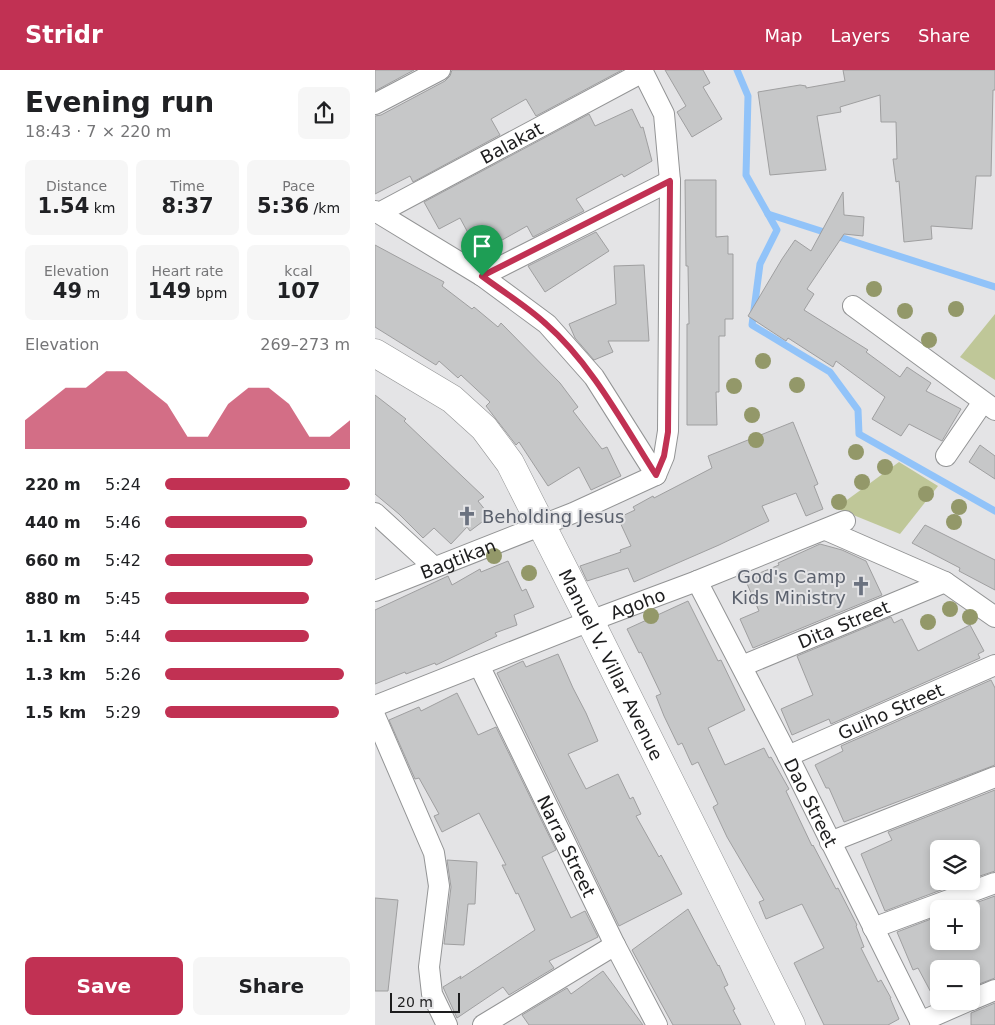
<!DOCTYPE html>
<html lang="en">
<head>
<meta charset="utf-8">
<style>
	:root { --surface:#fff; --page:#f6f6f6; --text:#202124; --muted:#757577; --accent:#c13153 }
	body { margin:0; font-family:"DejaVu Sans",sans-serif; background:var(--page); color:var(--text); height:100vh; display:flex; flex-direction:column; font-size:19px; white-space:nowrap }
	* { box-sizing:border-box; margin:0 }
	p { font-size:16px; color:var(--muted) }
	.icon { flex:none; width:28px; height:28px; fill:none; stroke:currentColor; stroke-width:2; stroke-linecap:round; stroke-linejoin:round }
	.map { position:relative; flex:1; overflow:hidden }
	.drawer { display:flex; flex-direction:column; background:var(--surface); width:375px }
	.drawer>* { flex:none }
	.fabs { position:absolute; left:555px; top:770px; display:grid; gap:10px }
	.fabs a { display:grid; place-items:center; width:50px; height:50px; border-radius:8px; background:var(--surface); box-shadow:0 2px 8px #0003; font-size:25px }
	.scale { position:absolute; left:15px; bottom:12px; width:70px; box-sizing:border-box; padding-left:5px; border:2px solid #1d1d1e; border-top:0; font-size:14px; line-height:18px; white-space:nowrap; color:#1d1d1e; -webkit-text-stroke:4px #e4e4e6; paint-order:stroke }
	.pin { position:absolute; display:grid; place-items:center; width:42px; height:42px; color:#fff; margin:-51px -21px; border-radius:50% 50% 50% 0; rotate:-45deg; box-shadow:0 0 5px #0007 }
	.pin .icon { rotate:45deg }
	.round { display:grid; place-items:center; flex:none; width:52px; height:52px; border-radius:8px; background:var(--page) }
	.summary { display:flex; align-items:center; justify-content:space-between; height:85px; padding:0 25px }
	h1 { font-size:28px; font-weight:600; line-height:38px }
	.metrics { display:grid; grid-template-columns:repeat(3,1fr); gap:8px; height:85px; padding:5px 25px }
	.metrics div { display:grid; align-content:center; border-radius:8px; background:var(--page); text-align:center }
	.metrics b { font-size:21px; font-weight:600 }
	.metrics small { font-size:14px; font-weight:400 }
	.metrics p { font-size:14px }
	.chart { height:140px; padding:10px 25px }
	.chart p { display:flex; justify-content:space-between }
	.chart svg { width:100%; height:90px; margin-top:5px; fill:var(--accent); opacity:.7 }
	.button { display:flex; gap:10px; margin-top:auto; padding:10px 25px }
	.button a { flex:1; height:58px; border-radius:8px; background:var(--accent); color:#fff; font-size:20px; font-weight:600; line-height:58px; text-align:center }
	.button a+a { background:var(--page); color:var(--text) }
	ul { padding:0 25px; list-style:none; font-size:16px }
	li { display:grid; grid-template-columns:80px 60px 1fr; align-items:center; height:38px }
	li i { height:12px; border-radius:6px; background:var(--accent) }
	header { display:flex; align-items:center; gap:30px; box-sizing:border-box; height:70px; padding:0 25px; background:var(--accent); color:#fff }
	header strong { font-size:24px }
	nav { display:flex; gap:28px; margin-inline-start:auto; font-size:18px }
	main { display:flex; flex:1; min-height:0 }
	.map>svg:first-child { display:block }
	.green { fill:#bfc798 }
	.lines { fill:none; stroke-linecap:round; stroke-linejoin:round }
	.stream { stroke:#91c3f9; stroke-width:7 }
	.building { fill:#c6c7c8; stroke:#9f9fa0 }
	.street-casing { stroke:#939495; stroke-width:22 }
	.secondary-casing { stroke:#939495; stroke-width:29 }
	.street { stroke:#fff; stroke-width:20 }
	.secondary { stroke:#fff; stroke-width:28 }
	.tree { fill:#939869 }
	.route-casing { stroke:#fff; stroke-width:10 }
	.route { stroke:#c13153; stroke-width:6 }
	.labels { text-anchor:middle; dominant-baseline:central; stroke-width:4; stroke-linejoin:round; paint-order:stroke }
	.street-label { font-size:18px; fill:#1d1d1e; stroke:#e4e4e6 }
	.worship-label { font-size:18px; fill:#5b616d; stroke:#e4e4e6; text-anchor:start }
</style>
</head>
<body>
<header>
<strong>Stridr</strong>
<nav><a>Map</a><a>Layers</a><a>Share</a></nav>
</header>
<main>
<section class="drawer">
<div class="summary"><div><h1>Evening run</h1><p>18:43 · 7 × 220 m</p></div><a class="round"><svg class="icon" aria-label="share" viewBox="0 0 24 24"><path d="M12 15V3M7 8l5-5 5 5M5 13v7h14v-7"/></svg></a></div>
<div class="metrics">
<div><p>Distance</p><b>1.54<small> km</small></b></div>
<div><p>Time</p><b>8:37</b></div>
<div><p>Pace</p><b>5:36<small> /km</small></b></div>
</div>
<div class="metrics">
<div><p>Elevation</p><b>49<small> m</small></b></div>
<div><p>Heart rate</p><b>149<small> bpm</small></b></div>
<div><p>kcal</p><b>107</b></div>
</div>
<div class="chart"><p><span>Elevation</span>269–273 m</p>
<svg viewBox="0 0 160 44" preserveAspectRatio="none"><path d="M0 44V30L10 22L20 14L30 14L40 6L50 6L60 14L70 22L80 38L90 38L100 22L110 14L120 14L130 22L140 38L150 38L160 30V44z"/></svg>
</div>
<ul>
<li><b>220 m</b>5:24<i style="width:100%"></i></li>
<li><b>440 m</b>5:46<i style="width:77%"></i></li>
<li><b>660 m</b>5:42<i style="width:80%"></i></li>
<li><b>880 m</b>5:45<i style="width:78%"></i></li>
<li><b>1.1 km</b>5:44<i style="width:78%"></i></li>
<li><b>1.3 km</b>5:26<i style="width:97%"></i></li>
<li><b>1.5 km</b>5:29<i style="width:94%"></i></li>
</ul>
<div class="button"><a>Save</a><a>Share</a></div>
</section>
<div class="map">
<svg width="620" height="955" viewBox="0 0 620 955">
	<rect width="100%" height="100%" fill="#e4e4e6"/>
	<!-- green -->
	<g class="green">
		<path d="M620,244V310L585,287Z"/>
		<path d="M524,392L563,416L525,464L461,438Z"/>
	</g>
	<g class="lines">
		<!-- stream -->
		<g class="stream">
			<path d="M362,0L373,26L371,105L402,160L385,194L377,255L455,302L483,340L484,364L620,441"/>
			<path d="M393,144L620,217"/>
		</g>
	</g>
	<!-- building -->
	<g class="building">
		<path d="M0,0H39L0,21Z"/>
		<path d="M77,0H247L161,46L151,29L116,49L125,65L38,112L35,106L0,124V46L6,45L70,11L75,6Z"/>
		<path d="M290,0H328L335,13L328,17L347,49L317,67L302,42L311,36Z"/>
		<path d="M468,0H620V20H618L616,106H601L597,159L556,156L557,169L529,172L524,111L521,112L518,89H522L521,52H506L505,25L465,37L466,42L442,46L451,100L395,105L383,22L425,15L431,16V18L470,11Z"/>
		<path d="M257,39L266,58L268,57L277,91L249,107L247,104L201,129L209,141L158,167L152,156L104,183L85,148L64,159L49,132L214,44L220,56Z"/>
		<path d="M310,110H341V167L353,166V184H358V249H350V266H344V322H341L342,355H312V254H314L313,196H311Z"/>
		<path d="M468,122L469,145L489,147L488,166L469,164L432,219L439,224L429,240L493,280L491,282L525,307L532,297L556,313L551,321L586,339L567,371L534,354L526,366L497,349L510,327L461,291L458,297L413,268L411,271L373,246L407,189L420,170L436,181Z"/>
		<path d="M221,162L234,181L170,222L153,196Z"/>
		<path d="M0,175L69,212L67,216L97,239L99,237L123,257L126,253L185,313L203,337L198,341L227,379L232,377L246,406L216,420L204,397L173,416L144,372L141,375L111,336L115,332L86,305L83,308L64,291L61,295L0,257Z"/>
		<path d="M269,195L274,271H233L238,282L219,290L200,268L194,254L241,234L239,196Z"/>
		<path d="M0,325L31,349L29,351L109,427L103,431L115,446L95,461L92,457L76,474L59,458L48,468L24,444L0,424Z"/>
		<path d="M418,352L443,414L439,416L448,439L431,446L421,423L387,436L394,451L344,475L259,512L253,498L212,511L205,496L246,482L245,480L256,476L243,448L260,440L258,437L278,426L279,428L337,398L333,386Z"/>
		<path d="M605,375L620,386V409L594,392Z"/>
		<path d="M550,455L620,490V520L584,501L585,498L537,473Z"/>
		<path d="M445,474L467,480L491,491L507,525L378,578L365,549L384,541L370,509L404,495L403,493Z"/>
		<path d="M133,491L147,521L151,519L159,537L139,545L142,555L120,563L122,566L61,595L60,593L31,604L30,602L0,614V540L73,506L77,515L105,499L106,502Z"/>
		<path d="M313,531L343,591L346,590L370,640L333,658L350,695L389,678L394,688L396,687L414,719L411,721L437,776L438,775L461,819L463,818L482,855L481,856L489,877L486,878L503,912L506,910L516,928H515L524,949L513,955H449L419,893L449,878L427,834L391,849L384,832L389,830L352,767L338,737L343,734L323,692L317,695L307,673L303,675L289,646L281,626L286,624L266,582L264,583L252,559Z"/>
		<path d="M516,547L519,553L527,549L543,581L595,555L609,581L603,584L605,588L456,654L454,649L417,665L406,639L438,625L422,586Z"/>
		<path d="M183,584L198,618L211,643L223,671L193,684L211,719L243,704L255,729L258,727L266,744L261,746L284,787L286,785L307,824L244,856L122,603L148,591L151,597Z"/>
		<path d="M616,610L620,618V695L469,752L454,718H451L440,695L468,681L466,676Z"/>
		<path d="M82,623L103,665L121,657L181,780L167,787L196,848L210,841L223,867L174,891L179,898L134,925L128,917L82,948L68,917L86,906L85,909L160,860L143,823L141,824L127,795H131L104,743L67,762L59,746L64,744L44,708L40,709L14,650L44,637L46,641Z"/>
		<path d="M620,720V801L596,809V779H564V811H590L510,841L486,784L517,770L513,762Z"/>
		<path d="M72,790L102,792L100,834H93L89,875L69,874L76,817Z"/>
		<path d="M620,826V908L596,917V899H564V928L560,930L543,898L538,900L522,862L564,846V871H596V839H584Z"/>
		<path d="M0,828L23,830L13,921H0Z"/>
		<path d="M313,839L343,896L344,895L353,915L349,917L360,939L358,940L366,955H298L257,880Z"/>
		<path d="M228,901L268,955H154L147,945L192,918L196,924Z"/>
		<path d="M620,933V955H596V943Z"/>
	</g>
	<g class="lines">
		<defs>
			<g id="street">
				<path d="M0,34L65,0"/>
				<path d="M0,141L107,206L172,254L219,307L281,405"/>
				<path id="s1" d="M4,143L268,2"/>
				<path d="M107,206L295,111"/>
				<path d="M478,236L620,340"/>
				<path d="M571,386L608,332"/>
				<path d="M0,443L59,497"/>
				<path d="M451,460L570,512L620,547"/>
				<path id="s2" d="M322,511L413,686L547,955"/>
				<path id="s3" d="M0,521L198,443L281,405L289,386L293,361L295,111L289,44L267,0"/>
				<path id="s4" d="M104,595L240,875L282,955"/>
				<path id="s5" d="M367,596L570,512"/>
				<path id="s6" d="M0,636L215,551L322,511L470,451"/>
				<path d="M0,646L59,783L64,816L54,897L57,924L72,955"/>
				<path id="s7" d="M413,686L620,595"/>
				<path d="M455,772L620,707"/>
				<path d="M498,858L620,813"/>
				<path d="M596,930L620,920"/>
				<path d="M545,952L593,931"/>
				<path d="M108,955L240,875"/>
			</g>
			<g id="secondary">
				<path id="s8" d="M0,283L77,329L109,358L135,393L215,551L416,955"/>
			</g>
		</defs>
		<!-- street casing -->
		<use href="#street" class="street-casing"/>
		<!-- secondary casing -->
		<use href="#secondary" class="secondary-casing"/>
		<!-- street -->
		<use href="#street" class="street"/>
		<!-- secondary -->
		<use href="#secondary" class="secondary"/>
	</g>
	<!-- trees -->
	<g class="tree">
		<circle cx="499" cy="219" r="8"/>
		<circle cx="581" cy="239" r="8"/>
		<circle cx="530" cy="241" r="8"/>
		<circle cx="554" cy="270" r="8"/>
		<circle cx="388" cy="291" r="8"/>
		<circle cx="422" cy="315" r="8"/>
		<circle cx="359" cy="316" r="8"/>
		<circle cx="377" cy="345" r="8"/>
		<circle cx="381" cy="370" r="8"/>
		<circle cx="481" cy="382" r="8"/>
		<circle cx="510" cy="397" r="8"/>
		<circle cx="487" cy="412" r="8"/>
		<circle cx="551" cy="424" r="8"/>
		<circle cx="464" cy="432" r="8"/>
		<circle cx="584" cy="437" r="8"/>
		<circle cx="579" cy="452" r="8"/>
		<circle cx="119" cy="486" r="8"/>
		<circle cx="154" cy="503" r="8"/>
		<circle cx="575" cy="539" r="8"/>
		<circle cx="276" cy="546" r="8"/>
		<circle cx="595" cy="547" r="8"/>
		<circle cx="553" cy="552" r="8"/>
	</g>
	<g class="lines">
		<defs>
			<path id="route" d="M295,111L293,362L289,386L281,405C249,355 216,293 171,254C152,236 128,222 107,206Z"/>
		</defs>
		<!-- route casing -->
		<use href="#route" class="route-casing"/>
		<!-- route -->
		<use href="#route" class="route"/>
	</g>
	<!-- icons -->
	<defs>
		<symbol id="church-bare" viewBox="-9 -9 18 18"><path d="M-1.2-6h2.4v3.5h3.3v2.4h-3.3V6h-2.4V-.1h-3.3v-2.4h3.3Z" fill="#6b7280" stroke="#e4e4e6" stroke-width="2.5" paint-order="stroke"/></symbol>
	</defs>
	<g fill-rule="evenodd">
		<use href="#church-bare" x="78" y="432" width="28" height="28"/>
		<use href="#church-bare" x="472" y="502" width="28" height="28"/>
	</g>
	<g class="labels">
		<!-- street labels -->
		<g class="street-label">
			<text stroke="none"><textPath href="#s1" startOffset="150">Balakat</textPath></text>
			<text stroke="none"><textPath href="#s3" startOffset="89">Bagtikan</textPath></text>
			<text stroke="none"><textPath href="#s6" startOffset="282">Agoho</textPath></text>
			<text stroke="none"><textPath href="#s5" startOffset="110">Dita Street</textPath></text>
			<text stroke="none"><textPath href="#s8" startOffset="402">Manuel V. Villar Avenue</textPath></text>
			<text stroke="none"><textPath href="#s7" startOffset="112">Guiho Street</textPath></text>
			<text stroke="none"><textPath href="#s2" startOffset="249">Dao Street</textPath></text>
			<text stroke="none"><textPath href="#s4" startOffset="201">Narra Street</textPath></text>
		</g>
		<!-- worship labels -->
		<g class="worship-label">
			<text x="107" y="446">Beholding Jesus</text>
			<text x="471" y="506" text-anchor="end">God's Camp<tspan x="471" dy="21">Kids Ministry</tspan></text>
		</g>
	</g>
</svg>
<div class="fabs">
<a><svg class="icon" aria-label="layers" viewBox="0 0 24 24"><path d="M12 4l9 5-9 5-9-5zM3 14l9 5 9-5"/></svg></a>
<a>+</a>
<a>−</a>
</div>
<div class="scale">20 m</div>
<div class="pin" style="left:107px;top:206px;background:#1e9e55"><svg class="icon" aria-label="arrive" viewBox="0 0 24 24"><path d="M6 21V4h12l-3 4 3 4H6"/></svg></div>
</div>
</main>
</body>
</html>
